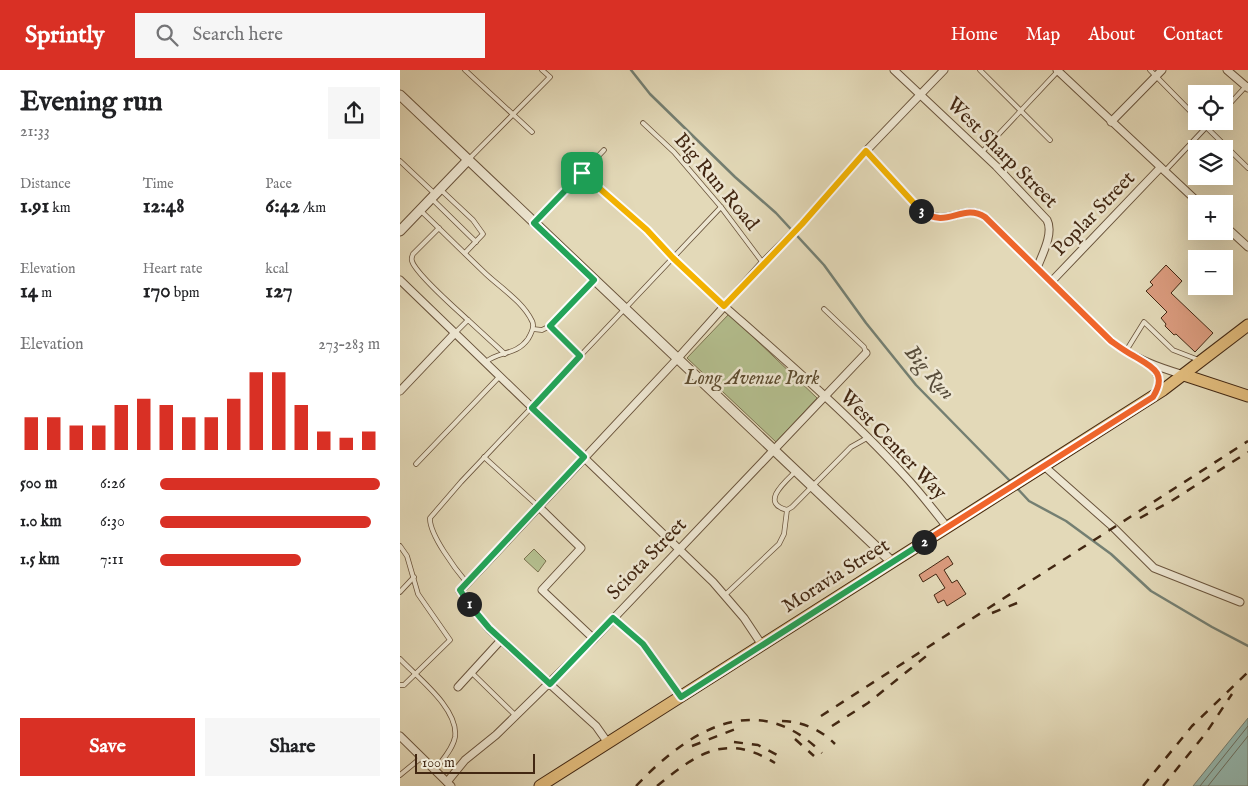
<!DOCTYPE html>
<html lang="en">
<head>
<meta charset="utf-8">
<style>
	:root { --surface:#fff; --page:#f6f6f6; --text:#202124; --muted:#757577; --accent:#d93025 }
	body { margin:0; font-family:"IM FELL English",serif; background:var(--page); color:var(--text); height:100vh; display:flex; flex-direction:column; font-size:19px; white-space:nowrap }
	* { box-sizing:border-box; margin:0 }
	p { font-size:16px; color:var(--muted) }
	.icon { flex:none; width:28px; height:28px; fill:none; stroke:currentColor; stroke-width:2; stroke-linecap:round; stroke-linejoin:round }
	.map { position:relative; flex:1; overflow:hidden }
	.side { display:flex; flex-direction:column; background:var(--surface); width:400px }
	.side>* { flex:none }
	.buttons { position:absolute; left:788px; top:15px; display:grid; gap:10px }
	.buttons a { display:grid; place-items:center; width:45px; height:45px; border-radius:0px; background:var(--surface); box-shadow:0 5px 20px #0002; font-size:25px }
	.scale { position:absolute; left:15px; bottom:12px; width:120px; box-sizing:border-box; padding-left:5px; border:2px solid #422712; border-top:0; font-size:14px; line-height:18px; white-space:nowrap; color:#422712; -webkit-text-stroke:4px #ede6d1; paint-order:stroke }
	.pin { position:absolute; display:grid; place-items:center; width:42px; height:42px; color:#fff; margin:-21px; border-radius:10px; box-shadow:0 2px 8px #0006 }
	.km { position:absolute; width:25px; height:25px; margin:-12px; border-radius:50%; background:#222; color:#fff; font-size:14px; line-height:25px; text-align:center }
	.round { display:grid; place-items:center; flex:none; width:52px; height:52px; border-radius:0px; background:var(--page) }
	.head { display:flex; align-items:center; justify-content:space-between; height:85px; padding:0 20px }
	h1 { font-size:28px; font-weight:700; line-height:38px }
	.metrics { display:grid; grid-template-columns:repeat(3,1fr); gap:8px; height:85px; padding:5px 20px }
	.metrics div { display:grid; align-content:center }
	.metrics b { font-size:21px; font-weight:700 }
	.metrics small { font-size:14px; font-weight:400 }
	.metrics p { font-size:14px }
	.chart { height:140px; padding:10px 20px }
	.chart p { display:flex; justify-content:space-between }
	.chart svg { width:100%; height:90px; margin-top:5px; stroke:var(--accent); stroke-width:6 }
	.primary-button { display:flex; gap:10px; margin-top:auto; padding:10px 20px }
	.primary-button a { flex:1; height:58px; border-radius:0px; background:var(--accent); color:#fff; font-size:20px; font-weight:700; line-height:58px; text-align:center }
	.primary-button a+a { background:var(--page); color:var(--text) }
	ul { padding:0 20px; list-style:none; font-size:16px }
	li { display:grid; grid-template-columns:80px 60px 1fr; align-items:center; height:38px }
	li i { height:12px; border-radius:6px; background:var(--accent) }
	header { display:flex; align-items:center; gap:30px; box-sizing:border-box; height:70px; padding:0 25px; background:var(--accent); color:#fff }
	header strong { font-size:24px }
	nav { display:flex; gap:28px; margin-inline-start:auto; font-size:18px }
	.search { width:350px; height:45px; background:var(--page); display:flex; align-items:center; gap:12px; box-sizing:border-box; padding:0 18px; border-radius:0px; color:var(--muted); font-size:19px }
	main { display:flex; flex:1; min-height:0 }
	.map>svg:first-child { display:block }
	.green { fill:#b4bf8f; stroke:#7b7350 }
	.water { fill:#95bab2; stroke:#747f72 }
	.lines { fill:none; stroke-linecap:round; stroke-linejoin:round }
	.shore { stroke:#6c7062; stroke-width:1 }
	.stream { stroke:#747f72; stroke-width:2.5 }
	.building { fill:#db9b7e; stroke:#422712 }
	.service-casing { stroke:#6a543c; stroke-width:5.5 }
	.minor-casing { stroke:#6a543c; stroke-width:9 }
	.tertiary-casing { stroke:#6a543c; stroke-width:11 }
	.primary-casing { stroke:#422712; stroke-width:13 }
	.service { stroke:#ede6d1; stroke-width:4 }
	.minor { stroke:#ede6d1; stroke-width:7 }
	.tertiary { stroke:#ede6d1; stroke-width:9 }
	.primary { stroke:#e2bc7c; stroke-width:11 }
	.rail { stroke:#422712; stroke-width:2.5; stroke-dasharray:9 9; stroke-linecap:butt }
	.split-1-casing { stroke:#fff; stroke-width:10 }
	.split-2-casing { stroke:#fff; stroke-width:10 }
	.split-3-casing { stroke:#fff; stroke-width:10 }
	.split-4-casing { stroke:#fff; stroke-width:10 }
	.split-1 { stroke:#22a559; stroke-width:6 }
	.split-2 { stroke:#22a559; stroke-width:6 }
	.split-3 { stroke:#f0652b; stroke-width:6 }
	.split-4 { stroke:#f5b400; stroke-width:6 }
	.labels { text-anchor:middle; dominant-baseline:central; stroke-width:5; stroke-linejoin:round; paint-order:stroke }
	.street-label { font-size:20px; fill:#422712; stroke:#ede6d1 }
	.park-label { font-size:20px; font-style:italic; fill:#5e4d31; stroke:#ede6d1 }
	.water-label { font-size:21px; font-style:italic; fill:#574c3a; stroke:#ede6d1 }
</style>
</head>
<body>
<header>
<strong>Sprintly</strong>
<div class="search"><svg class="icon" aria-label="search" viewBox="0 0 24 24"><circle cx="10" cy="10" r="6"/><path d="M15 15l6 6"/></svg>Search here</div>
<nav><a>Home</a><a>Map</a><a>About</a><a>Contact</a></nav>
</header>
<main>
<section class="side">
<div class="head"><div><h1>Evening run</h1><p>21:33</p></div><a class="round"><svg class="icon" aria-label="share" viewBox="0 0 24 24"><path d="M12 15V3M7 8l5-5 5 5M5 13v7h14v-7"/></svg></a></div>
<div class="metrics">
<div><p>Distance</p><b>1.91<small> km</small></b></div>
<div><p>Time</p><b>12:48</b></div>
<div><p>Pace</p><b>6:42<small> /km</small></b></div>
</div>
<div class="metrics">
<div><p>Elevation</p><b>14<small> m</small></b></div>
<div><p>Heart rate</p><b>170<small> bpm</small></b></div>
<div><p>kcal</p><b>127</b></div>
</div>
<div class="chart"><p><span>Elevation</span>273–283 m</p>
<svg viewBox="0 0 160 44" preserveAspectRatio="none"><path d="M5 44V28M15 44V28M25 44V32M35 44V32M45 44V22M55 44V19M65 44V22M75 44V28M85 44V28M95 44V19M105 44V6M115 44V6M125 44V22M135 44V35M145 44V38M155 44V35"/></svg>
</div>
<ul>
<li><b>500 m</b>6:26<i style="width:100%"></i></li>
<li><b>1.0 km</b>6:30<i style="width:96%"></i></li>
<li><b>1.5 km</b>7:11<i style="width:64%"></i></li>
</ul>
<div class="primary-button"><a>Save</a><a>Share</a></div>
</section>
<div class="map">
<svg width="848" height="716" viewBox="0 0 848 716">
	<rect width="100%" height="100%" fill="#e3d9b8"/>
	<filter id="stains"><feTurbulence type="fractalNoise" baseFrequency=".004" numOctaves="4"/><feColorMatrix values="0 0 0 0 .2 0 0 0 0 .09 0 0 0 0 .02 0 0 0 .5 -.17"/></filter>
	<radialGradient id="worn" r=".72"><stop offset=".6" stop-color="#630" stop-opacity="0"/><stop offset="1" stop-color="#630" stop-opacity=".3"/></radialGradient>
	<!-- green -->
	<g class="green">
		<path d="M329,244L417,328L376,372L287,288Z"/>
		<path d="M134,479L146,491L138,502L124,489Z"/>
	</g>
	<!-- water -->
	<path class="water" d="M848,648V716H793Z"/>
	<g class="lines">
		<!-- shore -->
		<g class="shore">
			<path d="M800,716L848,656"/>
			<path d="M808,716L848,666"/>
		</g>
		<!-- stream -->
		<g class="stream">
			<path d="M231,0L250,24L335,107L376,143L424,195L466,253L516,315L612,413"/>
			<path d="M616,417L629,431L666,451L711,484L751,521L812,557L848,576"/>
		</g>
	</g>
	<!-- building -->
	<g class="building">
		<path d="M766,195L782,211L771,223L813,263L795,282L776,264L774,265L765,256L766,254L761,248L767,242L746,221L753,215L750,212Z"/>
		<path d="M548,486L553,494L544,500L552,513L557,510L566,524L547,536L544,530L538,533L534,525L545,518L536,504L523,512L519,505Z"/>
	</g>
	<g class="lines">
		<defs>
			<g id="service">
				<path d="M65,0L132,62"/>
				<path d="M580,0L650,70"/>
				<path d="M750,0L796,47"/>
				<path d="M824,40L847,15"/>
				<path d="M800,51L848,98"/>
				<path d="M243,53L274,82L321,137L363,193"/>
				<path d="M582,82L659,0"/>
				<path d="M68,90L150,7L142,0"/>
				<path d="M0,91L35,124"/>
				<path d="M764,102L812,51"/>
				<path d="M182,103L247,160L273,188L324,236"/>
				<path d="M41,120L73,150L83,164L65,183"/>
				<path d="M31,128L76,172"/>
				<path d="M20,140C42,161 64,183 86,204C101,218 123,232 132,251C135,256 131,264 128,269C116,286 98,281 86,292"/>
				<path d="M135,152L204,80"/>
				<path d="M39,158L13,184C12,187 11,188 12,191C15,203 57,240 68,250"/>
				<path d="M424,239L464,277L466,283"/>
				<path d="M150,256L180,286"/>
				<path d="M133,259L142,260L150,256L194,210"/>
				<path d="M55,263L68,250L105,284"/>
				<path d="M726,281L744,252L773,280L799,290"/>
				<path d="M84,387L138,436"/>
				<path d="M16,394L100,306"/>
				<path d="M396,401C386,411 359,433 387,440L392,437L451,377L467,368"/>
				<path d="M0,476L7,486L18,524L50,570L4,615H0"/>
				<path d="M67,513C56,500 29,464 30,448L61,412L321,137"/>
				<path d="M0,522L14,507"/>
				<path d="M325,525L379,474L384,464L387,440"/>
				<path d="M213,548L243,574L280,625"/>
				<path d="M0,589C18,608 59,639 55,667C53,679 42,690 35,700"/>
				<path d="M72,603L115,645"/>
				<path d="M0,705L22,687"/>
			</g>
			<g id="minor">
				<path d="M494,0L596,96L647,150C654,163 642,185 637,198"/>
				<path d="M657,0L800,134"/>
				<path d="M827,0L848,18"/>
				<path d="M711,52L762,0"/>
				<path d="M466,81L520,140C548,160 562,132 585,147L711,271C733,288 757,297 784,305"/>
				<path d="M824,155L848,177"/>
				<path d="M0,210L313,512L344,548L362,575"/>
				<path d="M651,212L760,98"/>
				<path d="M324,236C384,289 449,345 503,404C519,421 533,439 547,457"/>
				<path d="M750,295C758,303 762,311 756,322"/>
				<path d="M0,321L55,263"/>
				<path d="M644,396L714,458L754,498L840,532"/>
				<path d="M138,436L181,478L142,520L194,569"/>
				<path d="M58,617L101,570"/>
				<path d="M0,666L51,716"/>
				<path d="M208,673L196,656L89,559L60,521L277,289L363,193L402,154L466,81L544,0"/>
				<path d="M47,712L65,690L96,665L194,569L466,283"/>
			</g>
			<g id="tertiary">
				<path d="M0,25L492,492"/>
				<path d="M0,161L68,90"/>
			</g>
			<g id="primary">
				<path d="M784,305L848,326"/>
				<path d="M140,716L763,320L848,255"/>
			</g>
		</defs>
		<!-- service casing -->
		<use href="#service" class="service-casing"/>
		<!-- minor casing -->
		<use href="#minor" class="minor-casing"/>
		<!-- tertiary casing -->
		<use href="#tertiary" class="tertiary-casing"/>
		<!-- primary casing -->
		<use href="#primary" class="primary-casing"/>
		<!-- service -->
		<use href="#service" class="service"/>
		<!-- minor -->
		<use href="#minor" class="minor"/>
		<!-- tertiary -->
		<use href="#tertiary" class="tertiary"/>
		<!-- primary -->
		<use href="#primary" class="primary"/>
		<!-- rail -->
		<g class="rail">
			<path d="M740,448L773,430L848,382"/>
			<path d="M592,543L622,531"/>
			<path d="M421,646L848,371"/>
			<path d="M382,651C403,652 420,659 435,674"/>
			<path d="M432,656L468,633L530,583"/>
			<path d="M395,669L414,686"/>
			<path d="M334,672L358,675L381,687"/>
			<path d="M292,676L338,658"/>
			<path d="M236,716C288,661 356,617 422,683"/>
			<path d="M257,716C297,684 325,662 375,693"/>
			<path d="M743,716L792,656L848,602"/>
			<path d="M763,716L806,663L832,624"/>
		</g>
	</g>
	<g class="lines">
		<defs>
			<path id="split-1" d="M69,534L60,520L184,387L132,338L180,286L150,256L194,210L134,153L182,103"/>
			<path id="split-2" d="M69,534L89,558L150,614L213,548L243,574L281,627L524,472"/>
			<path id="split-3" d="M521,141C548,160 562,132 585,147L711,271C718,276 726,282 734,286C752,297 768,303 753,327L524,472"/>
			<path id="split-4" d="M182,103L247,160L273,188L324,236L402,154L466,81L521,141"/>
		</defs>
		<!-- split-1 casing -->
		<use href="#split-1" class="split-1-casing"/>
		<!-- split-2 casing -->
		<use href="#split-2" class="split-2-casing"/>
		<!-- split-3 casing -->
		<use href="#split-3" class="split-3-casing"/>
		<!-- split-4 casing -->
		<use href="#split-4" class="split-4-casing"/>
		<!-- split-1 -->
		<use href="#split-1" class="split-1"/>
		<!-- split-2 -->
		<use href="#split-2" class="split-2"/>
		<!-- split-3 -->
		<use href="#split-3" class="split-3"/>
		<!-- split-4 -->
		<use href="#split-4" class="split-4"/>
	</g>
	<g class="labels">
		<!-- street labels -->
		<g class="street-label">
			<text transform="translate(602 83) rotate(45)">West Sharp Street</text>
			<text transform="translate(316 112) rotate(50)">Big Run Road</text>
			<text transform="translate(694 144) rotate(-46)">Poplar Street</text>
			<text transform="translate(493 375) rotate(46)">West Center Way</text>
			<text transform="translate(247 489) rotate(-46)">Sciota Street</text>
			<text transform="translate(436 506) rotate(-32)">Moravia Street</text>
		</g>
		<!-- park labels -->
		<g class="park-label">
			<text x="352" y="308">Long Avenue Park</text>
		</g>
		<!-- water labels -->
		<g class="water-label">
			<text transform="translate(529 303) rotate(49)">Big Run</text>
		</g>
	</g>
	<rect width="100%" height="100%" filter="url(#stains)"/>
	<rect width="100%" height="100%" fill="url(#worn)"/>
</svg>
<div class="buttons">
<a><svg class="icon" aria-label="locate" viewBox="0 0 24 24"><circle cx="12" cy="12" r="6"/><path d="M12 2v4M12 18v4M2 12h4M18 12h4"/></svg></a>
<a><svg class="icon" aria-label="layers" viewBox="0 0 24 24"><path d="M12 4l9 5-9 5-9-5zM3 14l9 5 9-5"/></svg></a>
<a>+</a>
<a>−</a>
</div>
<div class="scale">100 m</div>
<div class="pin" style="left:182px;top:103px;background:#1e9e55"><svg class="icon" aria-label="arrive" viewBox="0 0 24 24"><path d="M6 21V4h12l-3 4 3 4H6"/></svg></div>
<b class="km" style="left:69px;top:534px">1</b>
<b class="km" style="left:524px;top:472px">2</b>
<b class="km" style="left:521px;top:141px">3</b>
</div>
</main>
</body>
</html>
